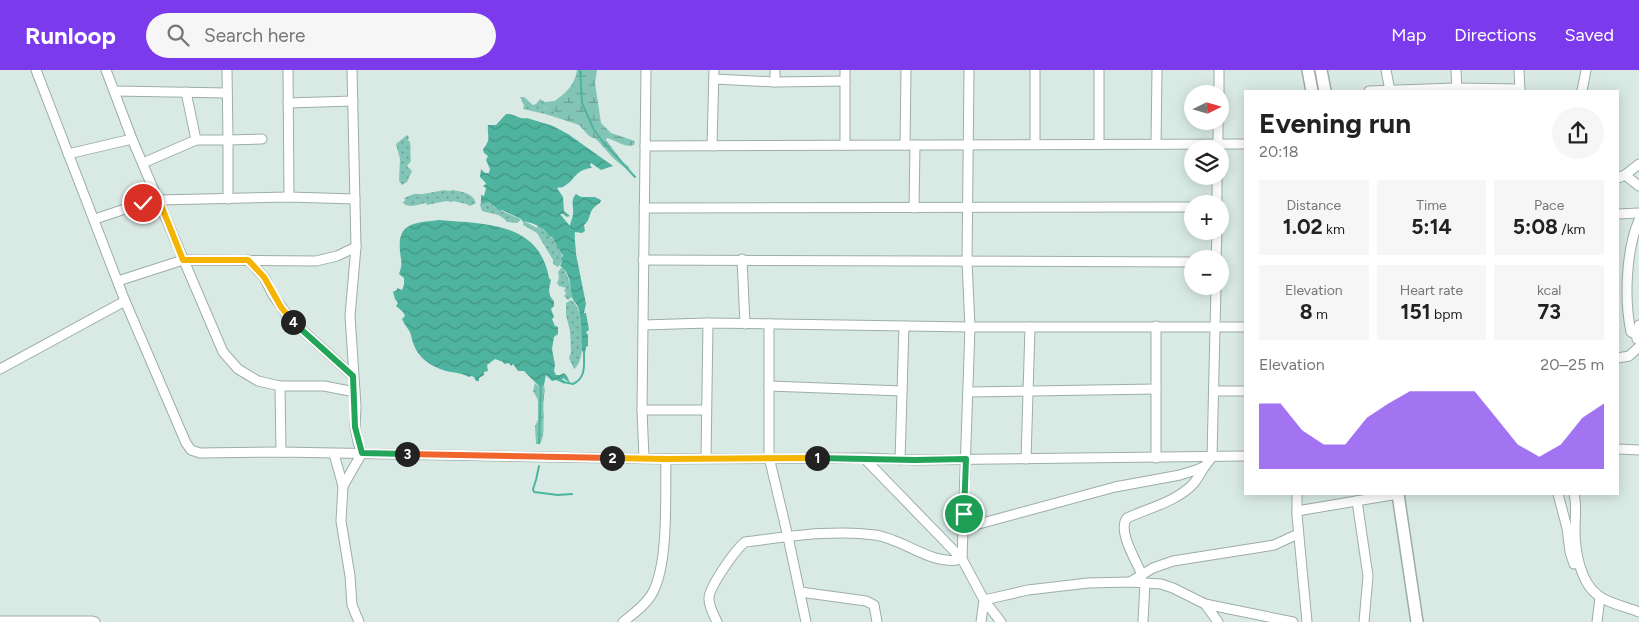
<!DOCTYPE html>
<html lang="en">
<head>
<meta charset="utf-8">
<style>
	:root { --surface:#fff; --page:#f6f6f6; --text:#222; --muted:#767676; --accent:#7c3aed }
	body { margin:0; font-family:Figtree,sans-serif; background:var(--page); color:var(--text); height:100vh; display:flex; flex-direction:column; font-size:19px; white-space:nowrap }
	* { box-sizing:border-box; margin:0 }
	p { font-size:16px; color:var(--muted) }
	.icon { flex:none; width:28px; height:28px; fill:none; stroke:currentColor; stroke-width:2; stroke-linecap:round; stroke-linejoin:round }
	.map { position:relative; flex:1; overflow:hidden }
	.side { position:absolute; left:1244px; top:20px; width:375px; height:405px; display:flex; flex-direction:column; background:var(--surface); border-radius:0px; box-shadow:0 2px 12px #0003 }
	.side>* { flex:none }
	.needle { width:32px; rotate:85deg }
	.controls { position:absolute; left:1184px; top:15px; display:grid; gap:10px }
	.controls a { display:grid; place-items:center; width:45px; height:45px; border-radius:50%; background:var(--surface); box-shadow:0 2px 12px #0003; font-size:25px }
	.pin { position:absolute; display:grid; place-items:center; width:42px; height:42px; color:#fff; margin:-21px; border:2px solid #fff; border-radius:50%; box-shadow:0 1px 5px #0007 }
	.km { position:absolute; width:25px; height:25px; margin:-12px; border-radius:50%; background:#222; color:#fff; font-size:14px; line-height:25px; text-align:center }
	.round { display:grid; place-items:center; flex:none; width:52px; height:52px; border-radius:26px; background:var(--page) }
	.headline { display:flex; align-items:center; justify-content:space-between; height:85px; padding:0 15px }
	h1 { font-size:28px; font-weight:700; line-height:38px }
	.stats { display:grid; grid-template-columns:repeat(3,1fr); gap:8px; height:85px; padding:5px 15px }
	.stats div { display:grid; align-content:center; border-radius:0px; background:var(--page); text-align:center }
	.stats b { font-size:21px; font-weight:700 }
	.stats small { font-size:14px; font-weight:400 }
	.stats p { font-size:14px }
	.chart { height:140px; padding:10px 15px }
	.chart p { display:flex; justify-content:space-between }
	.chart svg { width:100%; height:90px; margin-top:5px; fill:var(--accent); opacity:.7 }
	header { display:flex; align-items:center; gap:30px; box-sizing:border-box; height:70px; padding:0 25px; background:var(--accent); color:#fff }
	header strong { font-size:24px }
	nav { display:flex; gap:28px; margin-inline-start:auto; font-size:18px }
	.search { width:350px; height:45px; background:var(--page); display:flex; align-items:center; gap:12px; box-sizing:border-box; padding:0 18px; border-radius:28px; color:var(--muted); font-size:19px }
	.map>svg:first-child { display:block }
	.grass { fill:url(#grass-dots) }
	.wetland { fill:url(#wetland-marsh) }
	.water { fill:url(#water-waves) }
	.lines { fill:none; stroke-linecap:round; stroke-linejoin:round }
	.stream { stroke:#4fb49f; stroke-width:2 }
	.minor-casing { stroke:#9dada9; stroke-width:11 }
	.major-casing { stroke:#9dada9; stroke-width:14 }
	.minor { stroke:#fff; stroke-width:9 }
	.major { stroke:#fff; stroke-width:11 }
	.split-1-casing { stroke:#fff; stroke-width:10 }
	.split-2-casing { stroke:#fff; stroke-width:10 }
	.split-3-casing { stroke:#fff; stroke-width:10 }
	.split-4-casing { stroke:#fff; stroke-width:10 }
	.split-5-casing { stroke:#fff; stroke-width:10 }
	.split-1 { stroke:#22a559; stroke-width:6 }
	.split-2 { stroke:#f5b400; stroke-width:6 }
	.split-3 { stroke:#f0652b; stroke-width:6 }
	.split-4 { stroke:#22a559; stroke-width:6 }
	.split-5 { stroke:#f5b400; stroke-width:6 }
</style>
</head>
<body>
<header>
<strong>Runloop</strong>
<div class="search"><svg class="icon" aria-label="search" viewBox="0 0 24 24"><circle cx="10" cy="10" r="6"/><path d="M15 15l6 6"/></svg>Search here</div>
<nav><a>Map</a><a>Directions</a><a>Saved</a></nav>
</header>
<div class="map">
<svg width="1639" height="552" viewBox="0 0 1639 552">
	<defs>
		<pattern id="grass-dots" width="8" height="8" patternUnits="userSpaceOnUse" patternTransform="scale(1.25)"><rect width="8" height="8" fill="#82c5b6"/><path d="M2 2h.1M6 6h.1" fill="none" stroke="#6ba195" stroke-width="1.8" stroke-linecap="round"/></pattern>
		<pattern id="wetland-marsh" width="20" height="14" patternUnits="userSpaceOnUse" patternTransform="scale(1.25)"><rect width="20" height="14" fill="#82c5b6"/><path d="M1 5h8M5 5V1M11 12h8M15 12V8" fill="none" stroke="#6ba195"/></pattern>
		<pattern id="water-waves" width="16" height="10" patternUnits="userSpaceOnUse" patternTransform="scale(1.25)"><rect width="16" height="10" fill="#4fb49f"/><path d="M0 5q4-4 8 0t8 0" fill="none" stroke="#429483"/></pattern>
	</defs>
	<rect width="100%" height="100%" fill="#d9eae5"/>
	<!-- grass -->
	<g class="grass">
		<path d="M520,27H524L533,35L536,34L540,29L545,32L555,31L544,38L555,42L558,48L545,44L523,39L524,35Z"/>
		<path d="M407,65L409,67L408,70L410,72C411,79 410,85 411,91L407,96L412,101L407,112L402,115L399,111L400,89L396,74Z"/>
		<path d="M445,120L449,121L453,120C462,122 473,123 476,133L470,136L466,134L453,131L452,132L446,131L427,135L426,133C419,134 409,139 403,133L405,130L404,128L414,124H423Z"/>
		<path d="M481,132H491C496,141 512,144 521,150L517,153L507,152C500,143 492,144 482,141L480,135Z"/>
		<path d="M524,151L541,160L537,157L538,155C549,163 571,185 558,197L553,194V190L537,163L523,155Z"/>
		<path d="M563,197C568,207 572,217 572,227L568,230L564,226L566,223L564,220L566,218L559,216L557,213L559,208L558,202L561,198Z"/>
		<path d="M571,230C585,237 587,292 574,299L569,288L571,282L570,261L566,245V233Z"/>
	</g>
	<!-- wetland -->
	<g class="wetland">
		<path d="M577,0H597L595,13L601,53L611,63L635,71L634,75C624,78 616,70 607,68L606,70L623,92L629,97V101L614,89L596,69L589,66L579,55L558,48L555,42L544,38C559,28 574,20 577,0Z"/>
		<path d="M535,313L538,316L544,315L545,321C541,335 547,364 540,374H536L535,356L538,350V330L533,321Z"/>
	</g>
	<!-- water -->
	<g class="water">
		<path d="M506,44C513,43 520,50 527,48L553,56L568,64L613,96L601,100L591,93L590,95L592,98C575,99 574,112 564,116C562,118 560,117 557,118L563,127L564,141L570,146L567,147L563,144H560L570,156C570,152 573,148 573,144C574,136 570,130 576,124L581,127H595L601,130L600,133C586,141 593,148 584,155L585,161L582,163L575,162C574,168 576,177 576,184L586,234L584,243H586L589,260L586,262L588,265V276L586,277L585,284L582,281C582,269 582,249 578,237C576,233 573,231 572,227C571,218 570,201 560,196L562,192L561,188L563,186L552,167L549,166C544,157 535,154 524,151V153L521,149L502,140L500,141L493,135L491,137L492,134L490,132L481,133V125L484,126L486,118L483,116L486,114L485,112L480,107L481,99L485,103H489L490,99L486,90L488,86L484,83L483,80C484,77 486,76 487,73C490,69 487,61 488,55H496Z"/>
		<path d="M439,150C486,154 539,152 549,208L551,210C549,219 547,224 554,231V236L551,239L554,247L552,249L555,256L558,257V264L554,267L552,279L555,295L554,301L556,305H560L564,303L567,306L570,313L563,308L562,310H564L565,314L556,310L552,311L546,305L544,315L540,317L524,301H518L513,294L511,296L509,293L504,294L503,292L495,289L487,295L488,301L484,302V305L479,308V311H476L474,307L471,306L469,307C461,302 451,303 443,300C424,293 415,284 411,265C410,260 405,256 403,251L402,249L405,246L403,242L396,236L398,233L395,229L393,222L397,220V218L402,220L404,215V208L399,204C403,193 401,192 400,181C397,151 417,153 439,150Z"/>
	</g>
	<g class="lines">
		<!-- stream -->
		<g class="stream">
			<path d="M580,0L582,33L594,60L603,72L635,107"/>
			<path d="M564,312L573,314C586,308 584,296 584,283"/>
			<path d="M539,373L541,316"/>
			<path d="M539,396L536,410L533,419L534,422L558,425L572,424"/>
		</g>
		<defs>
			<g id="minor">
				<path d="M36,0L125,231L186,373L191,380L200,383L281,382L666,389L864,388L915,390L1245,386"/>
				<path d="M106,0L132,69L223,282L238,299L258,311L280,316H324L355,322"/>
				<path d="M288,0L289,127"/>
				<path d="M845,0V75"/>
				<path d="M1035,0V74"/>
				<path d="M1386,0L1390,21"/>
				<path d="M1456,0L1457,21"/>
				<path d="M1519,0L1520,21"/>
				<path d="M714,9L775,12L845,11"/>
				<path d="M775,12V0"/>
				<path d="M115,21L227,23"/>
				<path d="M1369,21L1456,18L1520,19"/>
				<path d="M1582,21L1586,0"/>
				<path d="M186,22L196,70H228L227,0"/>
				<path d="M1219,24V0"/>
				<path d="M288,33L353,31"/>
				<path d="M1099,74V0"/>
				<path d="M1156,74L1157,0"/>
				<path d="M905,75L906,0"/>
				<path d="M645,76L1245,74"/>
				<path d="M712,76L714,0"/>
				<path d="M1218,78V51"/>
				<path d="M68,84L132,69"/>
				<path d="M143,93L196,70"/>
				<path d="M1625,105L1639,94"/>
				<path d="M1618,108L1625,105L1639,116"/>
				<path d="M228,129V70L262,69"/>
				<path d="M1217,134V106"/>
				<path d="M644,138L1192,137"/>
				<path d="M914,138L915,75"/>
				<path d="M1618,144L1639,143"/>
				<path d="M95,149L143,133L159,130L289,127L355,129"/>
				<path d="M1639,150C1626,180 1624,230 1631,262L1639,266"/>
				<path d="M742,189L745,254"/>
				<path d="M1216,189L1217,161"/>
				<path d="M248,190L264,207L273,225L290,249L353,306"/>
				<path d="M643,190L1192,192"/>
				<path d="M118,211L183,190L316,191L337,186L356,177"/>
				<path d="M769,254V387L788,467L806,552"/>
				<path d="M643,255L708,253L970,257H1245"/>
				<path d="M1637,269L1639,255"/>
				<path d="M1618,288L1629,286L1639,277"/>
				<path d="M0,299L125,231"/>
				<path d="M280,316L281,382"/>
				<path d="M769,316L902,321"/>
				<path d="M1214,321H1245"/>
				<path d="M968,322L1156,319"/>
				<path d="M642,340H706"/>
				<path d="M1618,379L1639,380"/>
				<path d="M334,384L343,416L341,451L350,506L352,535L359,552"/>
				<path d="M644,388L642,340L646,0"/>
				<path d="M706,388L708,253"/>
				<path d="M864,388L962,489L984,530L981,552"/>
				<path d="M1156,388V256"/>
				<path d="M1026,389L1030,257"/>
				<path d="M900,390L904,256"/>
				<path d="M343,416L362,383L358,372L355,357L356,336L350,246L356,177L352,0"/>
				<path d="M1297,424V445L1307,552"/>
				<path d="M1558,424L1567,458L1570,482L1574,494"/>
				<path d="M1574,424C1577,435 1575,447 1575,459C1575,481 1580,513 1599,526C1610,534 1627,537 1639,542"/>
				<path d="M1357,431L1368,506L1364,552"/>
				<path d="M1297,441L1398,424"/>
				<path d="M964,458L1115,417L1180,405L1199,399L1205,396L1212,387L1216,216"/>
				<path d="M1142,505C1136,490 1117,461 1127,448C1149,438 1178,431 1194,413C1198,408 1201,402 1205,396"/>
				<path d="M1130,512L1153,498L1173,491L1262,477L1274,475L1298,464"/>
				<path d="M800,522L866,531L874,535L877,552"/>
				<path d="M1205,534L1218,552"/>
				<path d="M0,551H92L95,552"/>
				<path d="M623,552C633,544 647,534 653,522C669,491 665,425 666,389"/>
				<path d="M717,552C714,545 709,537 709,529C708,518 736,479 745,472C787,467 833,459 875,465C905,469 932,497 962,489L970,257L967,192L969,0"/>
				<path d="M1001,552L984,530L1028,520L1088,513L1130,512L1161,514L1173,518L1205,534L1293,552"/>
				<path d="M1143,552L1145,513"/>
				<path d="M1597,552L1600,528"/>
			</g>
			<g id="major">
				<path d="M1308,0L1312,21"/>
				<path d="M1321,0L1325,21"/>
				<path d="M1398,424L1417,552"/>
			</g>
		</defs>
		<!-- minor casing -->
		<use href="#minor" class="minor-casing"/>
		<!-- major casing -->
		<use href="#major" class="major-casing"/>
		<!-- minor -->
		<use href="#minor" class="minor"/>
		<!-- major -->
		<use href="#major" class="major"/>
	</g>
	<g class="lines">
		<defs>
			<path id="split-1" d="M817,388L915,390L966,389L964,444"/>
			<path id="split-2" d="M612,388L666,389L817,388"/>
			<path id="split-3" d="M407,384L612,388"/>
			<path id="split-4" d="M293,252L353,306L355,357L362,383L407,384"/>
			<path id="split-5" d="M143,133L159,130L183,190H248L264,207L281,237L293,252"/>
		</defs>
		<!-- split-1 casing -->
		<use href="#split-1" class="split-1-casing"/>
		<!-- split-2 casing -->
		<use href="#split-2" class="split-2-casing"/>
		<!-- split-3 casing -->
		<use href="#split-3" class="split-3-casing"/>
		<!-- split-4 casing -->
		<use href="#split-4" class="split-4-casing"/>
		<!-- split-5 casing -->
		<use href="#split-5" class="split-5-casing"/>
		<!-- split-1 -->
		<use href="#split-1" class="split-1"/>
		<!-- split-2 -->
		<use href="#split-2" class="split-2"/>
		<!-- split-3 -->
		<use href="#split-3" class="split-3"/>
		<!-- split-4 -->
		<use href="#split-4" class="split-4"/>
		<!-- split-5 -->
		<use href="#split-5" class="split-5"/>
	</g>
</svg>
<div class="controls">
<a><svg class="needle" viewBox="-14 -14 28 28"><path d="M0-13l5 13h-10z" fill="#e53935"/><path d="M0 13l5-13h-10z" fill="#767676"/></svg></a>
<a><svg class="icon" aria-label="layers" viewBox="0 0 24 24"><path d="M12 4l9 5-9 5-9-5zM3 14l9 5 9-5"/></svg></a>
<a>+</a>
<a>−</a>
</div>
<div class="pin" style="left:964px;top:444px;background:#1e9e55"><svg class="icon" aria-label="arrive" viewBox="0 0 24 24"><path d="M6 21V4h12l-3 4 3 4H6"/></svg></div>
<div class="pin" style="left:143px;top:133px;background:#d93025"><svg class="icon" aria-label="check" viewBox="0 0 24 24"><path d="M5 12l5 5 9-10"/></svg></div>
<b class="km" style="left:817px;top:388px">1</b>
<b class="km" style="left:612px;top:388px">2</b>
<b class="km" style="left:407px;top:384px">3</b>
<b class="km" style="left:293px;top:252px">4</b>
<section class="side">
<div class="headline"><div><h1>Evening run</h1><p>20:18</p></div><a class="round"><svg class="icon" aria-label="share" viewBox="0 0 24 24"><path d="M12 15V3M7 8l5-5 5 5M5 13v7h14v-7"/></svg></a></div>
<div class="stats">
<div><p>Distance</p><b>1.02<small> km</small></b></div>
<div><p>Time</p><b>5:14</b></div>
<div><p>Pace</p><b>5:08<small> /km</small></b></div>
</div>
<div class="stats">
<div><p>Elevation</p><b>8<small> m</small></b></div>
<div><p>Heart rate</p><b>151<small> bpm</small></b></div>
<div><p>kcal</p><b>73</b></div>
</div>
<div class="chart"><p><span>Elevation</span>20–25 m</p>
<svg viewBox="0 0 160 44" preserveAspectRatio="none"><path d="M0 44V12L10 12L20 25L30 32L40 32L50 19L60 12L70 6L80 6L90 6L100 6L110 19L120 32L130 38L140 32L150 19L160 12V44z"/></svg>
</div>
</section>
</div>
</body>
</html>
